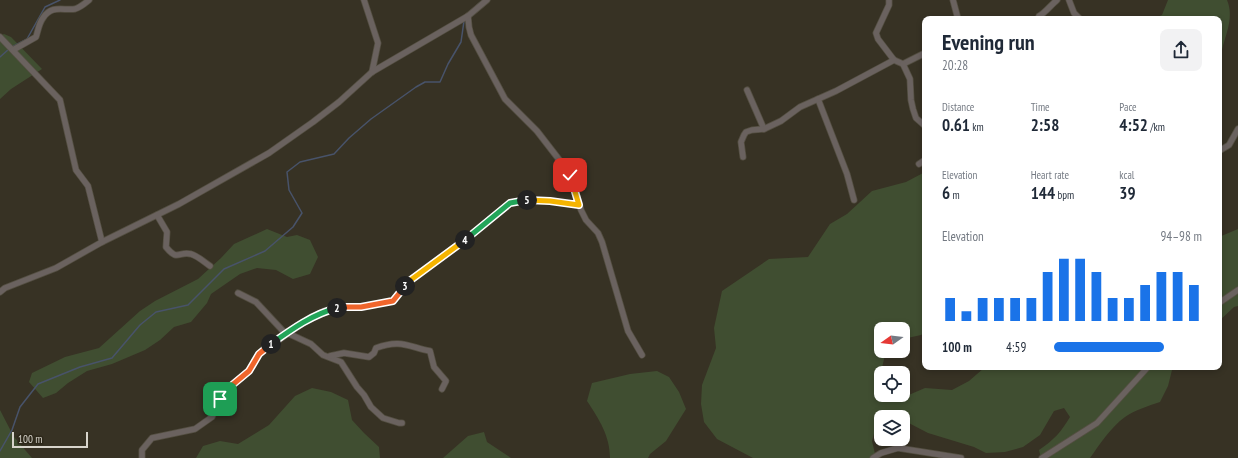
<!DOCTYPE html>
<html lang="en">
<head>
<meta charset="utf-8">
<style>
	:root { --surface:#fff; --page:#f2f2f3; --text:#1f2937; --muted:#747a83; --accent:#1a73e8 }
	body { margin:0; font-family:"PT Sans Narrow",sans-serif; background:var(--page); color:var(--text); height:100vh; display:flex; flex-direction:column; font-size:15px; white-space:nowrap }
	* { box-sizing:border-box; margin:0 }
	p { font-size:13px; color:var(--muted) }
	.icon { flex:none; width:22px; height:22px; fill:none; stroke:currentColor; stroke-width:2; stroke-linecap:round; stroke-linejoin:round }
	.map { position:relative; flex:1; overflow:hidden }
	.sheet { position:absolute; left:922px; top:16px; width:300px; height:354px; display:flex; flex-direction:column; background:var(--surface); border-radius:8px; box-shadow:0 2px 6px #0003 }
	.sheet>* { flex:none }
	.needle { width:26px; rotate:256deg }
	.controls { position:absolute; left:874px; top:322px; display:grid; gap:8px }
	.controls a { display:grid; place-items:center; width:36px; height:36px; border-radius:8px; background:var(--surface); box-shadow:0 2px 6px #0003; font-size:20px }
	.scale { position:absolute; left:12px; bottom:10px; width:76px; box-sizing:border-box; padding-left:4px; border:2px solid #d8d5cc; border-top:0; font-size:11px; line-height:14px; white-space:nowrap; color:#d8d5cc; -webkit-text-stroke:3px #2d281a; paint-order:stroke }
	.pin { position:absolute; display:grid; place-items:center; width:34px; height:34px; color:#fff; margin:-17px; border-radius:8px; box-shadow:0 2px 6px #0006 }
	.km { position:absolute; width:20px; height:20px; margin:-10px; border-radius:50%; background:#222; color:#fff; font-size:11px; line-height:20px; text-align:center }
	.round { display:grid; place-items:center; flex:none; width:42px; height:42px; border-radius:8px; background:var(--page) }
	.summary { display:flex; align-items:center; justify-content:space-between; height:68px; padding:0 20px }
	h1 { font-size:22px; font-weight:600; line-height:30px }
	.figures { display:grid; grid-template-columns:repeat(3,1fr); gap:6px; height:68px; padding:4px 20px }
	.figures div { display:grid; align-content:center }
	.figures b { font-size:17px; font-weight:600 }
	.figures small { font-size:11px; font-weight:400 }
	.figures p { font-size:11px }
	.chart { height:112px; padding:8px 20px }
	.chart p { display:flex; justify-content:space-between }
	.chart svg { width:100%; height:72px; margin-top:4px; stroke:var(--accent); stroke-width:6 }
	ul { padding:0 20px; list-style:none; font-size:13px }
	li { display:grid; grid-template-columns:64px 48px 1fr; align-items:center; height:30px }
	li i { height:10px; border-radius:5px; background:var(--accent) }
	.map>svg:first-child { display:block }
	.green { fill:#404e31 }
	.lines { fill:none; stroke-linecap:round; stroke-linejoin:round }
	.stream { stroke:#48536a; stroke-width:1.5 }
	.minor-casing { stroke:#544f42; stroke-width:7 }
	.minor { stroke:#6a625f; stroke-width:5.5 }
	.split-1-casing { stroke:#fff; stroke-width:8 }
	.split-2-casing { stroke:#fff; stroke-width:8 }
	.split-3-casing { stroke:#fff; stroke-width:8 }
	.split-4-casing { stroke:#fff; stroke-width:8 }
	.split-5-casing { stroke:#fff; stroke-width:8 }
	.split-6-casing { stroke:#fff; stroke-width:8 }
	.split-1 { stroke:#f0652b; stroke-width:5 }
	.split-2 { stroke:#22a559; stroke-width:5 }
	.split-3 { stroke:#f0652b; stroke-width:5 }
	.split-4 { stroke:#f5b400; stroke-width:5 }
	.split-5 { stroke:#22a559; stroke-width:5 }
	.split-6 { stroke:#f5b400; stroke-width:5 }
</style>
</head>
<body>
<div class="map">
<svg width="1238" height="458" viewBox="0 0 1238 458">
	<rect width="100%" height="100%" fill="#373224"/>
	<!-- green -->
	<g class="green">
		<path d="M1168,0H1227C1235,19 1224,37 1221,55C1220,63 1222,70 1219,77V19H1152L1162,15Z"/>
		<path d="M4,34L11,37L42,69L11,89L0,99V36Z"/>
		<path d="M925,172V332L921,335L903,339V329H881V351H886L879,380L881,384V395L904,397L925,388L952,390L969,381L984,368L988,367H1169L1172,370L1168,386L1160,402C1148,406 1135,410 1125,417C1111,427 1100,444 1090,458H1041L1039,450C1054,440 1061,432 1070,417L1064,408L1054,411L1040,435L1023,447L1005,452L986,453L974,447L928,433L903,420V417H898L894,415L890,417H881V421L877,423L872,441L876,458H753L717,439L704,422L701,404L702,385L716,348L714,328L722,291L769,259L808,257L830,224L847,214L872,191L906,182Z"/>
		<path d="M267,229L287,237L297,235L310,240L318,257L310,274L293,279L276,270L257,268L240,274L211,294L207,303L191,322L174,327L160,340L145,350L112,364L87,371L68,383L56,393L43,398L29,382L32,373L65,357L99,348L140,311L155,301L198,279L221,258L234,244Z"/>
		<path d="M1238,229V306L1234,307L1219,321V237Z"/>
		<path d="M657,371L669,377L679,392L686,409L666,441L650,454L648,458H610C610,436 599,419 587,401L592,383L630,374Z"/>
		<path d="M312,388L331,392L348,400L352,420L364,433L379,447L380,458H196L203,446L220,441L238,444L269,425L295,396Z"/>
		<path d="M0,410L14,437L32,458H0Z"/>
		<path d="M484,432L487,442L511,458H443L468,436Z"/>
	</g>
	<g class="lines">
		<!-- stream -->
		<g class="stream">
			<path d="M476,6L483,0"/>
			<path d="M12,47L27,39L45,7L60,0"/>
			<path d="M0,57L9,49"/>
			<path d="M0,451L12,430L20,407L38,384L80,367L112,358L140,325L156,312L188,305L224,269L265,251L293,227L302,213L289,190L287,172L300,162L334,154L349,138L371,119L416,87L425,82H440L448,64L461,42L464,21"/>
		</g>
		<defs>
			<g id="minor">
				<path d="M364,0L378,43L372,72"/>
				<path d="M889,0V5L876,33L878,39L894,60L903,64L925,53"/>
				<path d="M953,0L958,19"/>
				<path d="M1069,0L1074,13L1080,19"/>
				<path d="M468,16L469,27L471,35L505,99L537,131L571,175L581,210L586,220L598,233L602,242L628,331L642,355"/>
				<path d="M1038,19L1039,16C1044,14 1052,4 1057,0"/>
				<path d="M0,37L60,100L76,170L88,186L102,242"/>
				<path d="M13,50L36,37C38,31 39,23 43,18C52,4 64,11 75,9C81,7 84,4 89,0"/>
				<path d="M903,64L910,79L911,100L913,109L916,118L925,126"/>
				<path d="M747,90L764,129"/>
				<path d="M818,99L847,174L854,200"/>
				<path d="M1219,151L1229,145L1238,129"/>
				<path d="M743,157L741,142L744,135L746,132L752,130L764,129L781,121L800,107L836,91L894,60"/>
				<path d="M919,164L925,160"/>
				<path d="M157,215L167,232L166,247C178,262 178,251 191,254C198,256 204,262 210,266"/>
				<path d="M0,292L5,288L56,268L102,242L179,204L269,153L313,122L339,102L372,72L468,16L487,0"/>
				<path d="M238,293L256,302L283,331L311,344L323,355L341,362L357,387L364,395L371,407L383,418L399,423H402"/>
				<path d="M1219,303L1238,290"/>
				<path d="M330,356L344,353L369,357L374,353L376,348C400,339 407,346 430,351L434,367L446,381L442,389"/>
				<path d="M142,458V450L152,438L195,429L212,417L220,399L231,386L249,371L259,354L306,321L324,311L344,307H361L393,301L408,282L467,238L510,203L531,200L550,201L579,205"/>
				<path d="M873,458L881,453L898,448L961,458"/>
				<path d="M1042,458L1097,423L1148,367"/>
			</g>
		</defs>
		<!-- minor casing -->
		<use href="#minor" class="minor-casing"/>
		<!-- minor -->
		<use href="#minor" class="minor"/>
	</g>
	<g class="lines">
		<defs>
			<path id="split-1" d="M220,399L231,386L249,371L259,354L271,344"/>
			<path id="split-2" d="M271,344C292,329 313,314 337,308"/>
			<path id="split-3" d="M337,308L344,307H361L393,301L405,286"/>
			<path id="split-4" d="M405,286L408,282L465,240"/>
			<path id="split-5" d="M465,240L510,203L527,200"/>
			<path id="split-6" d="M527,200L550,201L579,205L570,175"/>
		</defs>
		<!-- split-1 casing -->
		<use href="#split-1" class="split-1-casing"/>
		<!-- split-2 casing -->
		<use href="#split-2" class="split-2-casing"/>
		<!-- split-3 casing -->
		<use href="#split-3" class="split-3-casing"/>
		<!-- split-4 casing -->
		<use href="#split-4" class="split-4-casing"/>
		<!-- split-5 casing -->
		<use href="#split-5" class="split-5-casing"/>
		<!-- split-6 casing -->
		<use href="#split-6" class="split-6-casing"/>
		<!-- split-1 -->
		<use href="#split-1" class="split-1"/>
		<!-- split-2 -->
		<use href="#split-2" class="split-2"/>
		<!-- split-3 -->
		<use href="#split-3" class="split-3"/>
		<!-- split-4 -->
		<use href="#split-4" class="split-4"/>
		<!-- split-5 -->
		<use href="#split-5" class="split-5"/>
		<!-- split-6 -->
		<use href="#split-6" class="split-6"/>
	</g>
</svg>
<div class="controls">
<a><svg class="needle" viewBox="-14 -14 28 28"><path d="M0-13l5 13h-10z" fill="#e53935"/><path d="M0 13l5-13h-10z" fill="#747a83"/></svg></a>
<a><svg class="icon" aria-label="locate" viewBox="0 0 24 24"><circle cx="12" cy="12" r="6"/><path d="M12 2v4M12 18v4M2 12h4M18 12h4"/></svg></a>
<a><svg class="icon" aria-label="layers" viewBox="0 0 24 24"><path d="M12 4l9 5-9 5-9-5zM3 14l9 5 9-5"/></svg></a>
</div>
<div class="scale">100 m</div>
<div class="pin" style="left:220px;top:399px;background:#1e9e55"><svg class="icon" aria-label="arrive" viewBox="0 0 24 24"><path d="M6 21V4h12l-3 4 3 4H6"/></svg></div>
<div class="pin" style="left:570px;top:175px;background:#d93025"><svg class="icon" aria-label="check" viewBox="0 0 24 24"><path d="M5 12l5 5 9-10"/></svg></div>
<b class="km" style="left:271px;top:344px">1</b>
<b class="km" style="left:337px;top:308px">2</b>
<b class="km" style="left:405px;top:286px">3</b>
<b class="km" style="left:465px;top:240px">4</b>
<b class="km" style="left:527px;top:200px">5</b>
<section class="sheet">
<div class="summary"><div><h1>Evening run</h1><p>20:28</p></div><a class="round"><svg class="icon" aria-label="share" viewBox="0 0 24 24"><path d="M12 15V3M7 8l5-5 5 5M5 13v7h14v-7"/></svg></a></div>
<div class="figures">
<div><p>Distance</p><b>0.61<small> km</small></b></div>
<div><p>Time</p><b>2:58</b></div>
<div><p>Pace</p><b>4:52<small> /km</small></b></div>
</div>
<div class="figures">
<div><p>Elevation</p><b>6<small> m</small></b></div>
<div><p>Heart rate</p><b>144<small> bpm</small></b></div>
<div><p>kcal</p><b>39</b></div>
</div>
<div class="chart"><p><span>Elevation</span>94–98 m</p>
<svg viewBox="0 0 160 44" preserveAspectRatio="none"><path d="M5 44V30M15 44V38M25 44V30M35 44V30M45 44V30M55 44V30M65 44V14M75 44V6M85 44V6M95 44V14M105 44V30M115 44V30M125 44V22M135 44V14M145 44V14M155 44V22"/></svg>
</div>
<ul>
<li><b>100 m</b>4:59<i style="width:74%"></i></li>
</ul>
</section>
</div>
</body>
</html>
